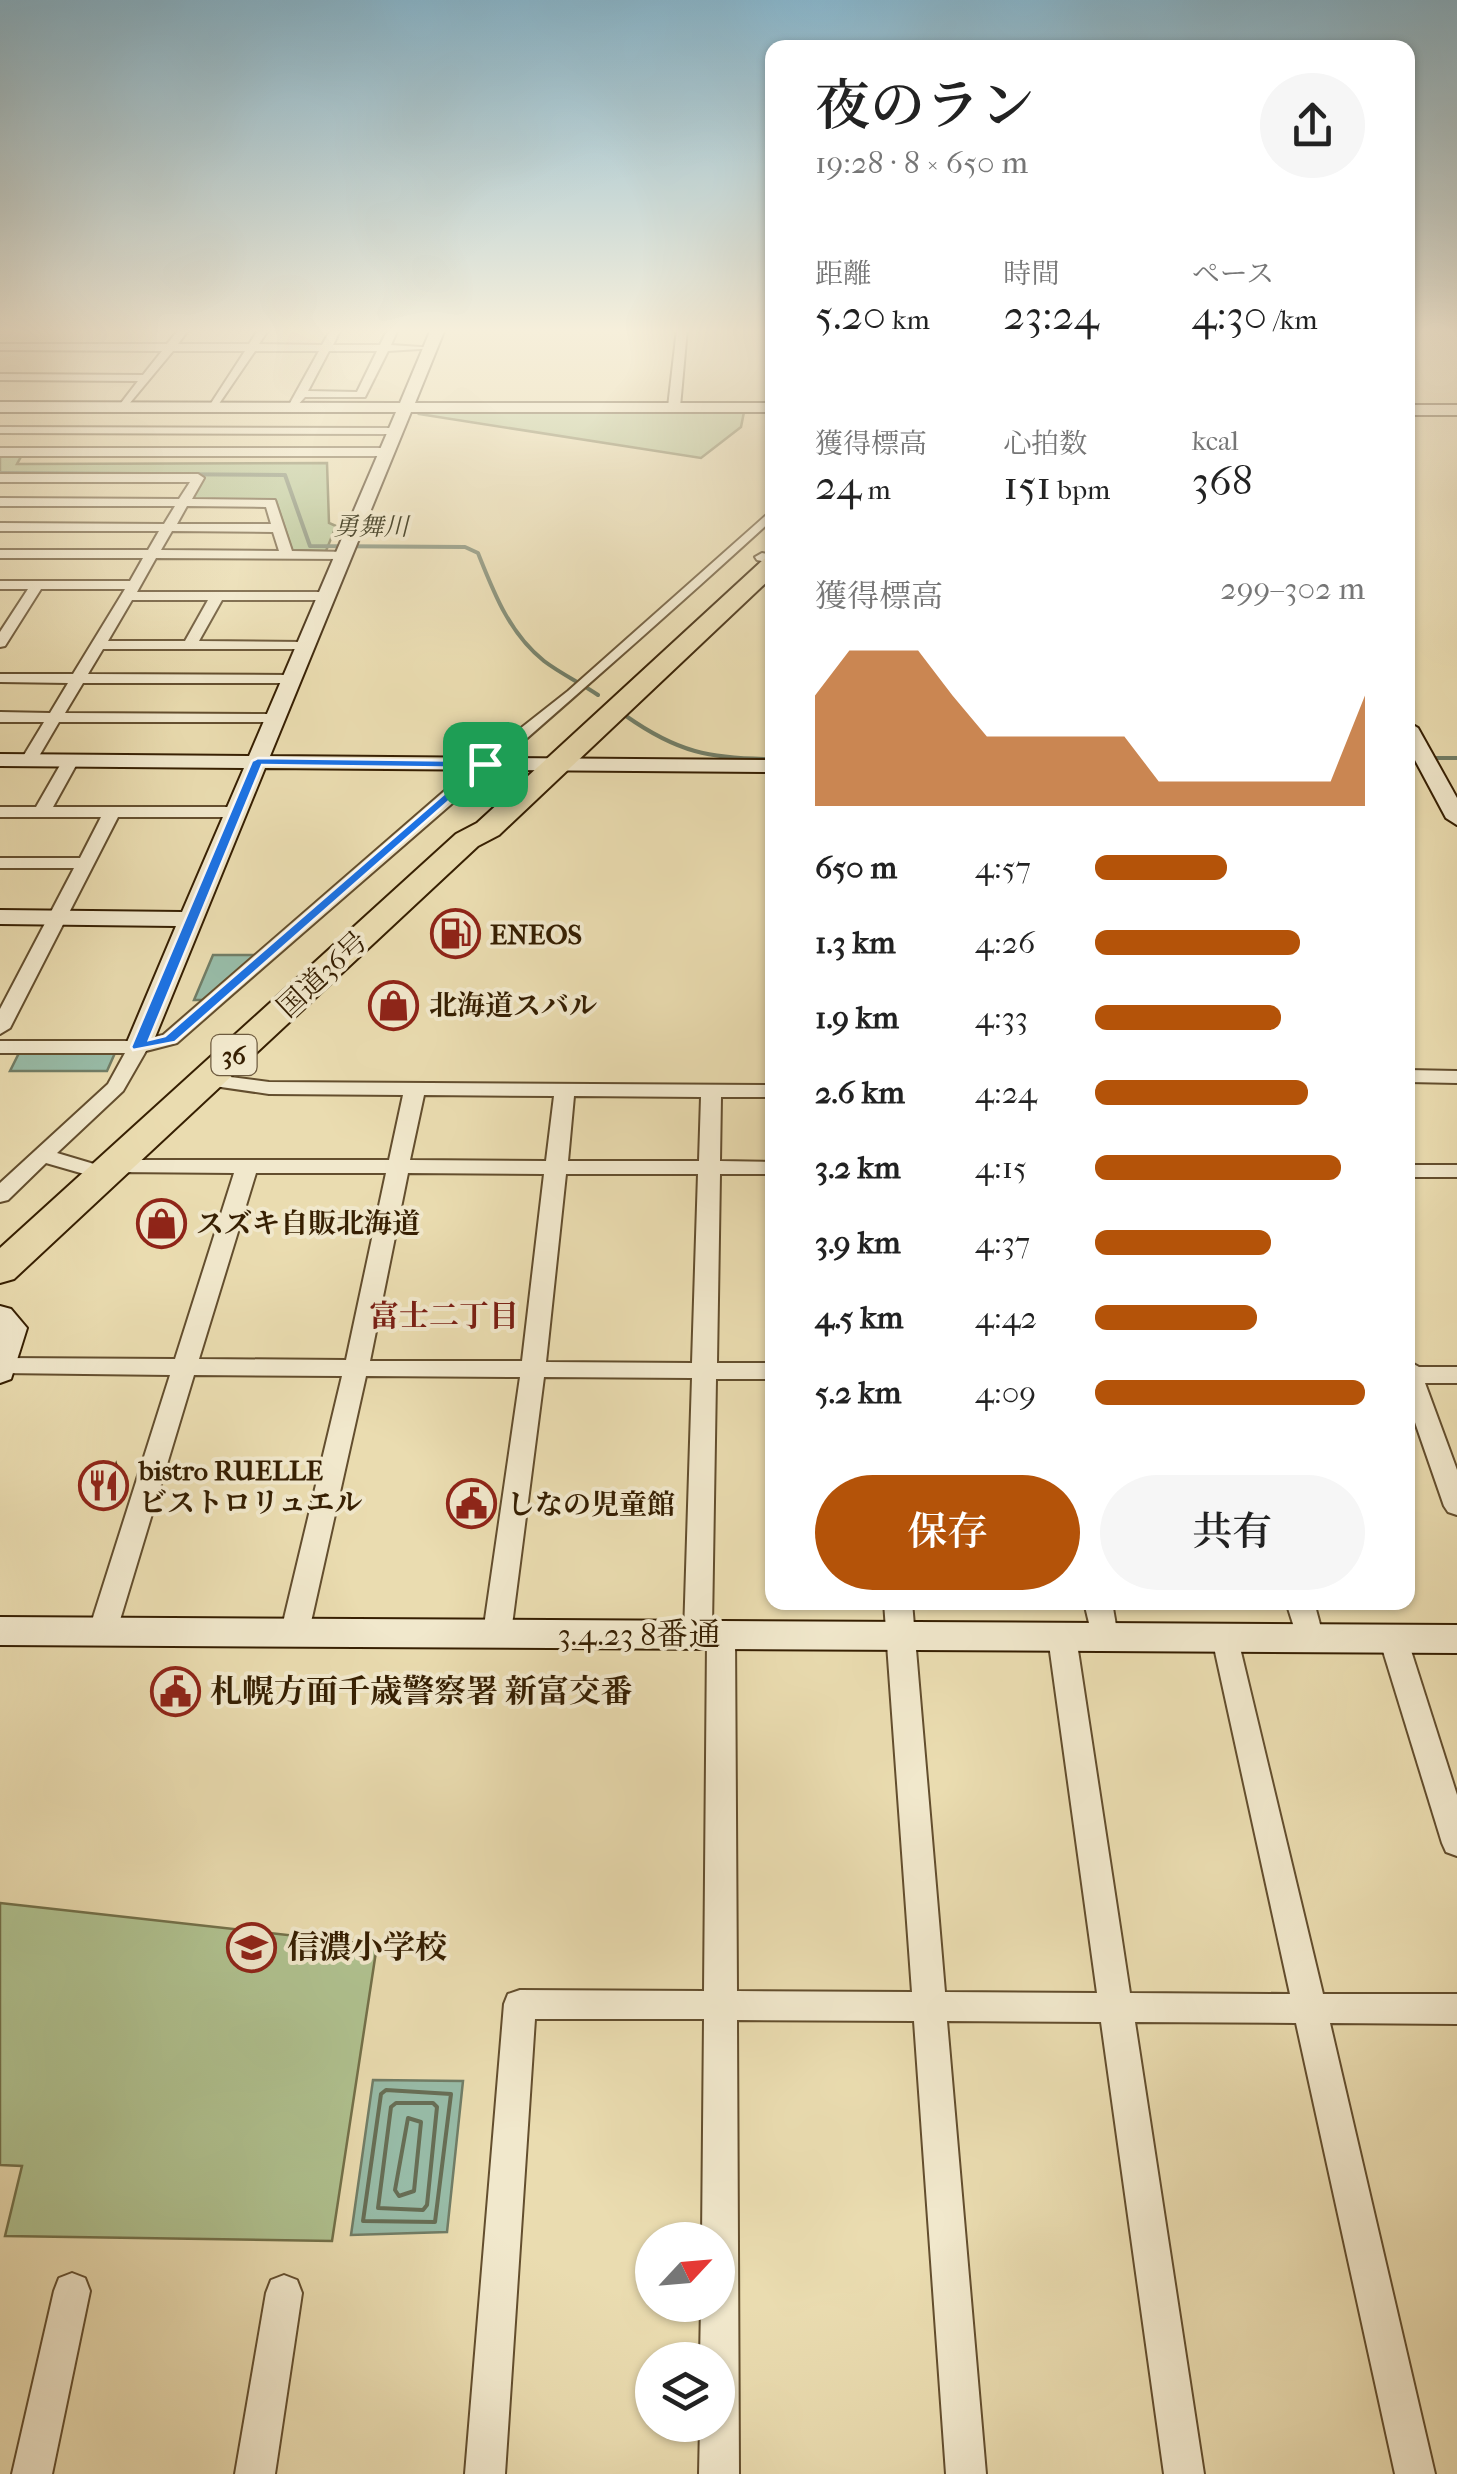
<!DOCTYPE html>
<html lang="ja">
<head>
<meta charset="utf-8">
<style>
	:root { --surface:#fff; --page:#f6f6f6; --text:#222; --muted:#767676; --accent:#b45309 }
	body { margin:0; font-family:"IM FELL French Canon","Noto Serif JP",serif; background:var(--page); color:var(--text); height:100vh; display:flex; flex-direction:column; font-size:38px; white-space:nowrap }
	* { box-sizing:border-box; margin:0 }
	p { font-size:32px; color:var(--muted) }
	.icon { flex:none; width:55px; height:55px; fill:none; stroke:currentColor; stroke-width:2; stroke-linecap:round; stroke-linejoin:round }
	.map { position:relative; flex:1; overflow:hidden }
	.panel { position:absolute; left:765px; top:40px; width:650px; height:1570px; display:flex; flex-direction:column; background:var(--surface); border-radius:20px; box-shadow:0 2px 8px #0004 }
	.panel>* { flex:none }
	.needle { width:65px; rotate:64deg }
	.fabs { position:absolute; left:635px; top:2222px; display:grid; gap:20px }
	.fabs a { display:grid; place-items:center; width:100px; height:100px; border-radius:50%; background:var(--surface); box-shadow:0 2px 8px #0004; font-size:50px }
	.pin { position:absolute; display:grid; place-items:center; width:85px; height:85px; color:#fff; margin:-42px; border-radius:20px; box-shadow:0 5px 15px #0006 }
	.round { display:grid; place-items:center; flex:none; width:105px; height:105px; border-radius:52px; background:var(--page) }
	.headline { display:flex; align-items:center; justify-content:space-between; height:170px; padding:0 50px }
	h1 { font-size:55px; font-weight:600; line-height:75px }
	.figures { display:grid; grid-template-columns:repeat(3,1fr); gap:15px; height:170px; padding:10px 50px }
	.figures div { display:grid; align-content:center }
	.figures b { font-size:42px; font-weight:600 }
	.figures small { font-size:28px; font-weight:400 }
	.figures p { font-size:28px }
	.chart { height:280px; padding:20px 50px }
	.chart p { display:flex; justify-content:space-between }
	.chart svg { width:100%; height:180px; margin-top:10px; fill:var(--accent); opacity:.7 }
	.cta { display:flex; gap:20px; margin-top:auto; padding:20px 50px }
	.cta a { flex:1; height:115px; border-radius:60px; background:var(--accent); color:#fff; font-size:40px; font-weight:600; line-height:115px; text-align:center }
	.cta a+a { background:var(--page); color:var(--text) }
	ul { padding:0 50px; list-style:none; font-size:32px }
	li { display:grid; grid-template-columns:160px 120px 1fr; align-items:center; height:75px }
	li i { height:25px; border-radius:12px; background:var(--accent) }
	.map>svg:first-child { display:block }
	.green { fill:#b0c290; stroke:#737049; stroke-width:2.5 }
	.water { fill:#98bca8; stroke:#717d66; stroke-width:2.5 }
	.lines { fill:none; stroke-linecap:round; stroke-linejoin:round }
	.shore { stroke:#676e55; stroke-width:4 }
	.stream { stroke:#717d66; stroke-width:4 }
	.street-casing { stroke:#634e2e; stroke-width:4 }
	.secondary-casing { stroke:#361f02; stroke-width:4 }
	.highway-casing { stroke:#361f02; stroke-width:4 }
	.street { fill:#f1e8cc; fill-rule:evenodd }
	.secondary { fill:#f1e8cc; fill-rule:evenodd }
	.highway { fill:#eadcb0; fill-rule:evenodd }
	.wall { fill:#c1927e; stroke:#361f02; stroke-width:2.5 }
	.shaded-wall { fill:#9d7767; stroke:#361f02; stroke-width:2.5 }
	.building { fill:#e0aa93; stroke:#361f02; stroke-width:2.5 }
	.route { fill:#1a73e8; stroke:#fff; stroke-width:2.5; fill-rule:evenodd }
	.labels { text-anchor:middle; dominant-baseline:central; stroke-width:8; stroke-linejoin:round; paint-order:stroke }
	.far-water-label { font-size:25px; font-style:italic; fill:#534e34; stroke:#f1e8cc }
	.shield { fill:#f1e8cc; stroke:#6e5b3f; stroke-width:2.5 }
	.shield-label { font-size:25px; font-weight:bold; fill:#361f02 }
	.poi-label { font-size:28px; font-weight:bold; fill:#361f02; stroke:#f1e8cc; text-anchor:start }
	.street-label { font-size:28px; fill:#361f02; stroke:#f1e8cc }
	.neighbourhood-label { font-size:30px; font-weight:bold; fill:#7a1f14; stroke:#f1e8cc }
	.near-street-label { font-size:32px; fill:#361f02; stroke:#f1e8cc }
	.near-poi-label { font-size:32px; font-weight:bold; fill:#361f02; stroke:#f1e8cc; text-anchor:start }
</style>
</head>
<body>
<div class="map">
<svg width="1457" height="2474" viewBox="0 0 1457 2474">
	<rect width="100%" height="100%" fill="#eadcb0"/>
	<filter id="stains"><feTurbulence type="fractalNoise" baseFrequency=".002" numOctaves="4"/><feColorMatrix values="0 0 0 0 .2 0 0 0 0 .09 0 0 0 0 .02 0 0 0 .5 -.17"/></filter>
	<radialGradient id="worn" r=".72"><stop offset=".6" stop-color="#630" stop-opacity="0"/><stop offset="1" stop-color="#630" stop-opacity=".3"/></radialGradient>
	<!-- green -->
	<g class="green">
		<path d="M420,411L744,412L741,427L701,458L419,414Z"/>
		<path d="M0,453H23L17,464L327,463L329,523L336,526L326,551L292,550L276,501L191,500L203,476H0Z"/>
		<path d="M0,1903L377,1945L332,2241L5,2236L22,2166L0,2165Z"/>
	</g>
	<!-- water -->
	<g class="water">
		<path d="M213,955H255L206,1000H194Z"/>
		<path d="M19,1053H115L107,1071H10Z"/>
		<path d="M373,2080L463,2081L447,2232L351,2235Z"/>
	</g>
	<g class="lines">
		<!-- shore -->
		<g class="shore">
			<path d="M386,2090L451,2094L435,2222L363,2221L381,2094Z"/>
			<path d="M396,2103H433L437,2107L427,2205L423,2210L378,2208L391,2107Z"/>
			<path d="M408,2118L421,2122L414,2191L399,2196L395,2190Z"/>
		</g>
		<!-- stream -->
		<g class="stream">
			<path d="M0,473L285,475L310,546L465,547L478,553C494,593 509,633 544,661C561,674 581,683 598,695"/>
			<path d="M626,716C677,752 710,759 772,759"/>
			<path d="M1408,758H1457"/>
		</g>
		<defs>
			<g id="street">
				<path d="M179,329H189L178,344H249L259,329H269L259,344L322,345L331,329H341L333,345H380L388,329H398L391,345L435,348L388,351L365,397H305L295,408L289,405L319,351H255L214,411L208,408L245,351H173L124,410L118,407L138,381L0,380V374L143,375L162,351L0,350V344H167ZM329,351H377L357,392L308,391Z"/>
				<path d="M677,329H687L680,407L674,410L668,407Z"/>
				<path d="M0,427L395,428L401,431L395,434L0,433Z"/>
				<path d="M0,448H386L392,452L386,456H0Z"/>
				<path d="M0,474H198L204,478L192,499L275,500L292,551L350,552V558L345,559L156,558L137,592H326L333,596L326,600H222L199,641L304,642L309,643V649H103L88,674L289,675L296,679L289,683H83L65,713L273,714L281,719L278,722H59L35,763H23L21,760L44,722H0V712L50,713L68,683L0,682V674H73L125,589H41L5,646L0,647V632L28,589H0V581H130L143,558H0V550H148L159,531H0V523L164,524L175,506H0V498L179,499L190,482H0ZM187,506L266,507L271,524H177ZM172,531L273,532L279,551L161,550ZM132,600H208L185,641H108Z"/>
				<path d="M772,510V520C577,698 375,869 177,1043L146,1051L123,1091L57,1153L104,1167L106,1161L114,1160H389L403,1095L269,1094L200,1084L197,1080L207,1074L269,1082L772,1085V1097H721L720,1161L772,1162V1174H720L717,1363H772V1379H716L712,1626L721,1624L731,1627L735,1634L737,1991L912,1992L884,1602H912L945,1992L1097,1993L1048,1637L1052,1630L1062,1627L1072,1630L1076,1637L1130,1993L1290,1994L1212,1638L1216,1631L1226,1628L1236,1631L1323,1994H1457V2024L1330,2023L1435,2474H1395L1296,2023L1135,2022L1204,2474H1164L1101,2022L947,2021L986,2474H946L914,2021L737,2020L739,2474H699L700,2425H718V2360H700L701,2305H718V2240H702L704,2019H535L505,2474H465L504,2004L508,1994L520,1990L704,1991L707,1642L698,1644L688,1641L684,1634L692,1378L544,1377L511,1633L507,1640L497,1643L487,1640L483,1633L520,1377L366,1376L309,1631L305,1638L295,1641L285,1638L281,1631L342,1376L194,1375L117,1630L113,1637L103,1640L93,1637L89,1630L170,1375L0,1373L2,1358L175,1359L234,1173L115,1172L113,1179L105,1180L46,1163L8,1200L0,1202V1183L108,1084L125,1053H0V1041H138L163,1035L479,761L568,691ZM424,1095L554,1096L546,1161L410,1160ZM574,1096L701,1097L699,1161H568ZM256,1173H386L346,1360L199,1359ZM408,1173L544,1174L522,1361H370ZM566,1174H698L692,1363L546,1362Z"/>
				<path d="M762,553L772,555V563L757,560L755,557Z"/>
				<path d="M71,755L79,760L53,807H235L243,812L235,817H118L10,1028L0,1034V1009L74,868H0V858H80L101,817H0V807H36L63,760Z"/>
				<path d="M1408,1070L1457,1071V1083L1408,1082Z"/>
				<rect x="1408" y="1165" width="49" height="12"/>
				<path d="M1408,1361L1419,1367H1457V1383H1425L1457,1470V1515L1448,1512L1444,1506L1408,1402Z"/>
				<path d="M1084,1602H1112L1118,1637L1114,1644L1104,1647L1094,1644Z"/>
				<path d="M1286,1602H1314L1324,1639L1320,1646L1310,1649L1300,1646Z"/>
				<path d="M1393,1628L1403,1631L1407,1638L1457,1795V1856L1446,1852L1442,1843L1379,1638L1383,1631Z"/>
				<path d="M72,2273L85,2278L90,2291L52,2474H12L54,2291L59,2278Z"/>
				<path d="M284,2275L297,2280L302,2293L275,2474H235L266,2293L271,2280Z"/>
			</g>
			<g id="secondary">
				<path d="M431,329H445L415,403H772V412H411L270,756L772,760V772L265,768L151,1047L138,1055L129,1053L125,1047L176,926L0,924V910L182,912L244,768L0,766V754L249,756L396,412H0V402L400,403Z"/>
				<rect x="1408" y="405" width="49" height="10"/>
				<path d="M1408,722L1418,728L1457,798V825L1446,818L1408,747Z"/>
				<path d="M0,1306L11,1309L27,1328L11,1379L0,1383Z"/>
				<path d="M0,1617L1457,1625V1653L0,1645Z"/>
			</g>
			<path id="highway" d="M772,557V577L499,835L478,846L14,1279L0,1283V1248L456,834L477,823L764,559Z"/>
		</defs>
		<!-- street casing -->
		<use href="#street" class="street-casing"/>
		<!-- secondary casing -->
		<use href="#secondary" class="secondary-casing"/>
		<!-- highway casing -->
		<use href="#highway" class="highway-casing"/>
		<!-- street -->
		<use href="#street" class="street"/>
		<!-- secondary -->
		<use href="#secondary" class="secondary"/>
		<!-- highway -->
		<use href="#highway" class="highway"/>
	</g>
	<!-- wall -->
	<path class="wall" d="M118,1474L111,1496H90L88,1487Z"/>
	<!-- shaded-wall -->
	<path class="shaded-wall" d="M116,1465L118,1474L111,1496L109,1486Z"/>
	<!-- building -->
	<path class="building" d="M116,1465L109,1486L88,1487L94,1466Z"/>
	<!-- sky -->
	<linearGradient id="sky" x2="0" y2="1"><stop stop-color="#88b7ce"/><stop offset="0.49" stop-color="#f6efdb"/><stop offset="1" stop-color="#f6efdb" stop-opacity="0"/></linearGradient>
	<rect width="1457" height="675" fill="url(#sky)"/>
	<!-- route -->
	<path class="route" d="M258,758L485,761L491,764L175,1042L133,1050L131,1047L252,761ZM262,765L474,768L165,1036L149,1040Z"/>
	<!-- icons -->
	<defs>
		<symbol id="fuel-ring" viewBox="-11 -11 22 22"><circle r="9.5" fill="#f1e8cc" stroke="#8f2418" stroke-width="1.5"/><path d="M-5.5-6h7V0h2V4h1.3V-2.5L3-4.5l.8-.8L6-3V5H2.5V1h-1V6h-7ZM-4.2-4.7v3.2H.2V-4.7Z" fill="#8f2418"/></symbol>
		<symbol id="shop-ring" viewBox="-11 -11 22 22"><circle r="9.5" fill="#f1e8cc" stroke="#8f2418" stroke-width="1.5"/><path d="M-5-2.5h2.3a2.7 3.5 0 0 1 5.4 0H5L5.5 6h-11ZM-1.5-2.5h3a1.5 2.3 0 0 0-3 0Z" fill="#8f2418"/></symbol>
		<symbol id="restaurant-ring" viewBox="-11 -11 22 22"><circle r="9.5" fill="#f1e8cc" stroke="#8f2418" stroke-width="1.5"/><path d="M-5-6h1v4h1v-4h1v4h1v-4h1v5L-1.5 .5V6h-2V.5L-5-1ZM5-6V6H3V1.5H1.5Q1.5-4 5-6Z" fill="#8f2418"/></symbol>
		<symbol id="civic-ring" viewBox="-11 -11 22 22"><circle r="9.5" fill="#f1e8cc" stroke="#8f2418" stroke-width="1.5"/><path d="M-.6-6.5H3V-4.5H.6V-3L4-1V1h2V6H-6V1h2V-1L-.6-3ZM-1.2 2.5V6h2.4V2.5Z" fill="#8f2418"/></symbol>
		<symbol id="school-ring" viewBox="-11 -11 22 22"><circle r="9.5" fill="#f1e8cc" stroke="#8f2418" stroke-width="1.5"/><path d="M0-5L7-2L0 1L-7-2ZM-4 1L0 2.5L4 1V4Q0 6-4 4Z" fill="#8f2418"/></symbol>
	</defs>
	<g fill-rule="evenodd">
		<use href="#fuel-ring" x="428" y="906" width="55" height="55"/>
		<use href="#shop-ring" x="366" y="978" width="55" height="55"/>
		<use href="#shop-ring" x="134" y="1196" width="55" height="55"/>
		<use href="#restaurant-ring" x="76" y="1458" width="55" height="55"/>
		<use href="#civic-ring" x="444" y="1476" width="55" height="55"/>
		<use href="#civic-ring" x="148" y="1664" width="55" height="55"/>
		<use href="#school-ring" x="224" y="1920" width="55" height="55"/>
	</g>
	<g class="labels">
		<!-- far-water labels -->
		<g class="far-water-label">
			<text x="371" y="526">勇舞川</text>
		</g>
		<!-- shield labels -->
		<rect class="shield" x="211.5" y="1035" width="45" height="40" rx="8"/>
		<g class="shield-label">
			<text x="234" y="1055">36</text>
		</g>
		<!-- poi labels -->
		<g class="poi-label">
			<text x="490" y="934">ENEOS</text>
			<text x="429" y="1005">北海道スバル</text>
			<text x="196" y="1223">スズキ自販北海道</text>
			<text x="139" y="1470">bistro RUELLE<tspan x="139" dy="32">ビストロリュエル</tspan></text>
			<text x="507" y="1504">しなの児童館</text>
		</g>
		<!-- street labels -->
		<g class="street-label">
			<text transform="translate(322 974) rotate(-43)">国道36号</text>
		</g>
		<!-- neighbourhood labels -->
		<g class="neighbourhood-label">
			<text x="444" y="1316">富士二丁目</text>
		</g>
		<!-- near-street labels -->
		<g class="near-street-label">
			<text x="639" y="1634">3.4.23 8番通</text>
		</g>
		<!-- near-poi labels -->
		<g class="near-poi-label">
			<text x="210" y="1691">札幌方面千歳警察署 新富交番</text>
			<text x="287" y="1947">信濃小学校</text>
		</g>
	</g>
	<rect width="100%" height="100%" filter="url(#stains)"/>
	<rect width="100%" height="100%" fill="url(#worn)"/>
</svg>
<div class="fabs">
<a><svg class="needle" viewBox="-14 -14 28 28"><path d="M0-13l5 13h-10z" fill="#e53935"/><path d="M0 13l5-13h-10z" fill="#767676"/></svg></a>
<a><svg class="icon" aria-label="layers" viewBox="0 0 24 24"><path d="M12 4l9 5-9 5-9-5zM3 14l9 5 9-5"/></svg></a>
</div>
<div class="pin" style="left:485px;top:764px;background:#1e9e55"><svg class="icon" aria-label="arrive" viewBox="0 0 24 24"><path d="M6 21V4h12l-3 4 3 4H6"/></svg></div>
<section class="panel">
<div class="headline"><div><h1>夜のラン</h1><p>19:28 · 8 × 650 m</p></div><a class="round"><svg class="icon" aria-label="share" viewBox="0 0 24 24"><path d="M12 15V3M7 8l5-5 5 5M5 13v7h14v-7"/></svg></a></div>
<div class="figures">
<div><p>距離</p><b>5.20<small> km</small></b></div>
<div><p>時間</p><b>23:24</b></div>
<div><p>ペース</p><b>4:30<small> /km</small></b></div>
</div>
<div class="figures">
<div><p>獲得標高</p><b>24<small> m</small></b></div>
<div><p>心拍数</p><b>151<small> bpm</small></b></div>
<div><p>kcal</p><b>368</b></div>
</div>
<div class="chart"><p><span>獲得標高</span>299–302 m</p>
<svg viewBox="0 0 160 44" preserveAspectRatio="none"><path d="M0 44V17L10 6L20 6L30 6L40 17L50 27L60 27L70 27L80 27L90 27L100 38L110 38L120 38L130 38L140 38L150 38L160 17V44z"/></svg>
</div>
<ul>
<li><b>650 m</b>4:57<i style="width:49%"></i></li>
<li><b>1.3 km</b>4:26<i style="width:76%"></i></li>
<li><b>1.9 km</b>4:33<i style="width:69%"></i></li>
<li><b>2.6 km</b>4:24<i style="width:79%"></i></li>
<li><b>3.2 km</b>4:15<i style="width:91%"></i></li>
<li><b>3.9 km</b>4:37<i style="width:65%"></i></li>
<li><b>4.5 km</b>4:42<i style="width:60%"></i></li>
<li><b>5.2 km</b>4:09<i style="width:100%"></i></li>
</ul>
<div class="cta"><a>保存</a><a>共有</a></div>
</section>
</div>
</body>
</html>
